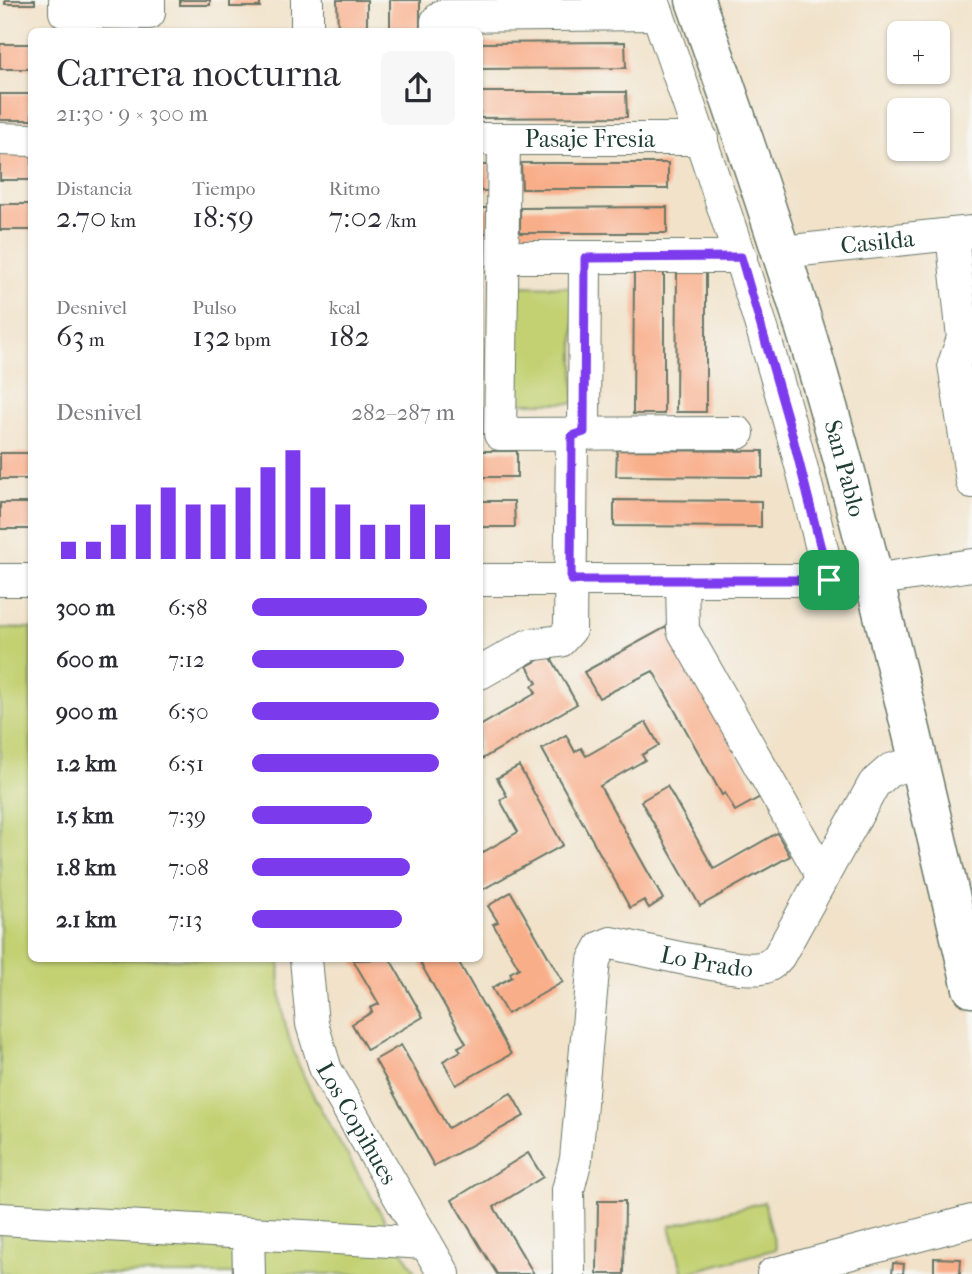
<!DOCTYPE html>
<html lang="es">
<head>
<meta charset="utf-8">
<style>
	:root { --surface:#fff; --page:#f7f7f7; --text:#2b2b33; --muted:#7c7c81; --accent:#7c3aed }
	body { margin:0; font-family:"IM FELL French Canon",serif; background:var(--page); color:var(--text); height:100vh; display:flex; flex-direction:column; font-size:26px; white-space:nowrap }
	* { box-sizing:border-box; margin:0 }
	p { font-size:23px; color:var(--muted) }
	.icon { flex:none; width:38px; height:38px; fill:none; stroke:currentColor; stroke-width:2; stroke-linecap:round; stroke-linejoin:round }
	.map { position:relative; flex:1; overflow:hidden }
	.sheet { position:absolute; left:28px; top:28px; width:455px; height:934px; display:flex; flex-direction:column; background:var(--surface); border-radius:10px; box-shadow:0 2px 5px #0004 }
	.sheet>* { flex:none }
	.controls { position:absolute; left:887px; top:21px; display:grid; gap:14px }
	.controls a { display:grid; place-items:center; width:63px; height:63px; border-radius:10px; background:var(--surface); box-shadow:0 2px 5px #0004; font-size:35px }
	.pin { position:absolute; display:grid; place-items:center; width:60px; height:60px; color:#fff; margin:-30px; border-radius:14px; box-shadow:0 4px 10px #0006 }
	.round { display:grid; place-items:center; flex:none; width:74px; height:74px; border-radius:10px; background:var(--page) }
	.summary { display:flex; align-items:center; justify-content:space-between; height:119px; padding:0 28px }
	h1 { font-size:38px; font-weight:600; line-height:52px }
	.stats { display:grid; grid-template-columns:repeat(3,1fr); gap:10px; height:119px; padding:7px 28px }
	.stats div { display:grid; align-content:center }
	.stats b { font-size:30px; font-weight:600 }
	.stats small { font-size:19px; font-weight:400 }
	.stats p { font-size:19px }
	.chart { height:196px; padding:14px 28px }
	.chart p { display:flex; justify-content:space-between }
	.chart svg { width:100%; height:126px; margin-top:7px; stroke:var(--accent); stroke-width:6 }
	ul { padding:0 28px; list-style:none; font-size:23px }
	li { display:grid; grid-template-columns:112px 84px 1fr; align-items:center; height:52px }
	li i { height:18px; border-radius:9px; background:var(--accent) }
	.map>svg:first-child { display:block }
	.green { fill:#c3d173; stroke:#718754; stroke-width:2 }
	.building { fill:#f9ae8a }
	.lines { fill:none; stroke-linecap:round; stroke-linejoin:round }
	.minor-casing { stroke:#687768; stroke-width:34 }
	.major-casing { stroke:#687768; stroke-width:41 }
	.minor { stroke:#fff; stroke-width:32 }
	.major { stroke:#fff; stroke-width:38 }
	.route-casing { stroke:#fff; stroke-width:14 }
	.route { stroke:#7c3aed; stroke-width:9 }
	.labels { text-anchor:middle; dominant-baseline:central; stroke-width:7; stroke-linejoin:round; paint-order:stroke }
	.street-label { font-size:24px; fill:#1f3d34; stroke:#f6f6f2 }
</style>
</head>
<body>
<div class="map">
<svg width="972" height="1274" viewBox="0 0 972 1274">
	<rect width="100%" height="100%" fill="#f6f6f2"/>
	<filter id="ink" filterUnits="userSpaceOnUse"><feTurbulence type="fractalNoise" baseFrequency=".0143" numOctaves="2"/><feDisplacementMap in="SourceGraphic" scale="14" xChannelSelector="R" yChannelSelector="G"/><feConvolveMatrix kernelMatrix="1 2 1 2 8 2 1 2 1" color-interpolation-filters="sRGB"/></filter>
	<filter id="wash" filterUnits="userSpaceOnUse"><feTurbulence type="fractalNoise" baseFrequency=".00686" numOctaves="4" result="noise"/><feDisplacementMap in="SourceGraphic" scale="28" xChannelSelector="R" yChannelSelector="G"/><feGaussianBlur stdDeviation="1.57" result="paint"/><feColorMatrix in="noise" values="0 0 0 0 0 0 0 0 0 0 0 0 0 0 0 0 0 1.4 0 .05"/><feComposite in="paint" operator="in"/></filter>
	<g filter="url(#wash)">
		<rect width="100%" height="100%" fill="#f1e2c9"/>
		<!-- green -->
		<g class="green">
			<path d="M513,286L574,287V403H513Z"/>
			<path d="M0,628H31L32,959H280C274,1037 312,1094 349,1158C371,1197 394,1235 416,1274H0Z"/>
			<path d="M764,1202L776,1249L683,1274L670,1226Z"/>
		</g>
		<g id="blocks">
			<!-- building -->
			<g class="building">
				<rect x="5" y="0" width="30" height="4"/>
				<rect x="180" y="0" width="30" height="5"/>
				<rect x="230" y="0" width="30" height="7"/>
				<path d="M337,0H367V32H338Z"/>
				<rect x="390" y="0" width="30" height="32"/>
				<path d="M625,42L626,68L480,69V43Z"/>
				<rect x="0" y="44" width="32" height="25"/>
				<path d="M480,92H626L627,117L480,118Z"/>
				<rect x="0" y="94" width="32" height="26"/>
				<rect x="0" y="154" width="32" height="26"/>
				<path d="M521,163H668V189H522Z"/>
				<path d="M480,165H489L490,191H480Z"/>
				<rect x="0" y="204" width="32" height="26"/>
				<path d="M667,207V233H520V208Z"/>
				<rect x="480" y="208" width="9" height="25"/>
				<path d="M677,268H706V412H676Z"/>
				<path d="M634,269H664V414H633Z"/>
				<path d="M617,450L763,451V477L616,476Z"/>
				<rect x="480" y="451" width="37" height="26"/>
				<rect x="0" y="453" width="32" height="26"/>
				<path d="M614,500L761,501V527L614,526Z"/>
				<path d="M480,501H514L515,527H480Z"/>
				<rect x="0" y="503" width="32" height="26"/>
				<path d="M666,627L760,797L735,811L725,793L722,795L653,671L599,698L584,672Z"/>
				<path d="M549,654L577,704L480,760V726L536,693L532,686L537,683L527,666Z"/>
				<path d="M646,722L659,745L642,755L645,760L600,786L663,899L649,908L644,900L630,908L542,749L566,735L575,752L581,748L586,756Z"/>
				<path d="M519,766L563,845L480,891V854L518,832L500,800L507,796L497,778Z"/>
				<path d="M667,786L714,869L777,833L790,856L700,906L641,801Z"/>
				<path d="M511,892L563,982L507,1014L492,988L512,977L510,973L519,968L493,924L498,922L488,906Z"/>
				<path d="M390,959L423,1017L367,1050L352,1024L372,1012L370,1008L379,1004L353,960Z"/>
				<path d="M418,959H457L511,1054L456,1085L443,1061L461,1051L458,1047L466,1043Z"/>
				<path d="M401,1045L448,1128L511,1093L524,1116L434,1166L375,1060Z"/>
				<path d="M528,1153L543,1177L494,1207L534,1274H497L452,1200Z"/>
				<path d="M598,1201H625L624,1274H597Z"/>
				<path d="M934,1258L961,1259L960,1274H934Z"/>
				<path d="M893,1263L904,1264L903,1274H892Z"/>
			</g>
		</g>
	</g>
	<g filter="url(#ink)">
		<use href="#blocks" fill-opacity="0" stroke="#687768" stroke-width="2"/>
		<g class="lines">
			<defs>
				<g id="minor">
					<path d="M65,0V12L149,13V0"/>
					<path d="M653,0C719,191 785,382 829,580"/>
					<path d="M307,32V0"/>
					<path d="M437,32V21L442,16L658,14"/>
					<path d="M0,139L32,140"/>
					<path id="s1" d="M480,139H702"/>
					<path d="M504,140L500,434L738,433"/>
					<path d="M952,234L963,338L954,364L972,482"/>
					<path id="s2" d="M782,252L972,232"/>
					<path d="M503,257H741"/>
					<path d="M584,432L585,258"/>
					<path d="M0,580H32"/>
					<path d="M480,580H873L972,565"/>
					<path d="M682,580L683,630L823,877"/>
					<path d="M480,673L529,645L560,641L570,630L572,436"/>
					<path id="s3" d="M306,959L312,1024L326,1070L444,1274"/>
					<path d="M0,1219L426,1243"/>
					<path d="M248,1233L249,1274"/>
					<path id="s4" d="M569,1274L568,1190L576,1159L594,960L601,947L611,943C641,949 737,973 761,968C769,967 774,962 779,956L874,784L890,770L918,762"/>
					<path d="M773,1274L972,1221"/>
				</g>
				<g id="major">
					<path id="s5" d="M695,0C739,123 781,246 818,372C877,575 923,782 972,988"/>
				</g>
			</defs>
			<!-- minor casing -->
			<use href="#minor" class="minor-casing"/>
			<!-- major casing -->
			<use href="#major" class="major-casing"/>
			<!-- minor -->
			<use href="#minor" class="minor"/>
			<!-- major -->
			<use href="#major" class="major"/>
		</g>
	</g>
	<g class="lines" filter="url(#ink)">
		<defs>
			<path id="route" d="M741,257L792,434L829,580H571L572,436L584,432L585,258Z"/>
		</defs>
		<!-- route casing -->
		<use href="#route" class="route-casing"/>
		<!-- route -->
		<use href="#route" class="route"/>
	</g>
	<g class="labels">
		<!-- street labels -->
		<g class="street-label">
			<text stroke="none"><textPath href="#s1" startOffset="110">Pasaje Fresia</textPath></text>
			<text stroke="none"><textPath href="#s2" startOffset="96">Casilda</textPath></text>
			<text stroke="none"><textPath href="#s5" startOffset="492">San Pablo</textPath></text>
			<text stroke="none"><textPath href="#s4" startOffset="439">Lo Prado</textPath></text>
			<text stroke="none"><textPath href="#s3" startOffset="175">Los Copihues</textPath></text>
		</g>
	</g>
</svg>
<div class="controls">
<a>+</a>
<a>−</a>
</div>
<div class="pin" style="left:829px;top:580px;background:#1e9e55"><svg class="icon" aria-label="arrive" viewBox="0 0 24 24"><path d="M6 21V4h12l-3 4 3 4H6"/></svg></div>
<section class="sheet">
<div class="summary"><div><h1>Carrera nocturna</h1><p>21:30 · 9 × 300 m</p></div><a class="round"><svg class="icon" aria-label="share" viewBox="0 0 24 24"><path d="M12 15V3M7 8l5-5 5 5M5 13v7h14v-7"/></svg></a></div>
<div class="stats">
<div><p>Distancia</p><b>2.70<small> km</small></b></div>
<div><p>Tiempo</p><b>18:59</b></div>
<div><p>Ritmo</p><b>7:02<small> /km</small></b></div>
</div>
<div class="stats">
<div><p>Desnivel</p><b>63<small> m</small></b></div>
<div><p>Pulso</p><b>132<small> bpm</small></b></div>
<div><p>kcal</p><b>182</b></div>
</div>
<div class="chart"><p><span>Desnivel</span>282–287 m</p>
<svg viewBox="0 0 160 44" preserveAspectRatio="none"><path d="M5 44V38M15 44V38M25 44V32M35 44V25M45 44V19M55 44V25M65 44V25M75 44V19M85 44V12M95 44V6M105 44V19M115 44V25M125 44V32M135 44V32M145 44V25M155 44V32"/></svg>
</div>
<ul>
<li><b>300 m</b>6:58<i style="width:86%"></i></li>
<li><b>600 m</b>7:12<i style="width:75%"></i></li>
<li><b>900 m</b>6:50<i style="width:92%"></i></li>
<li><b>1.2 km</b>6:51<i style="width:92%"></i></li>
<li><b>1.5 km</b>7:39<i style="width:59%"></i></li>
<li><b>1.8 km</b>7:08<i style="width:78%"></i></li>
<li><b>2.1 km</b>7:13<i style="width:74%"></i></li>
</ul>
</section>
</div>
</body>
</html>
